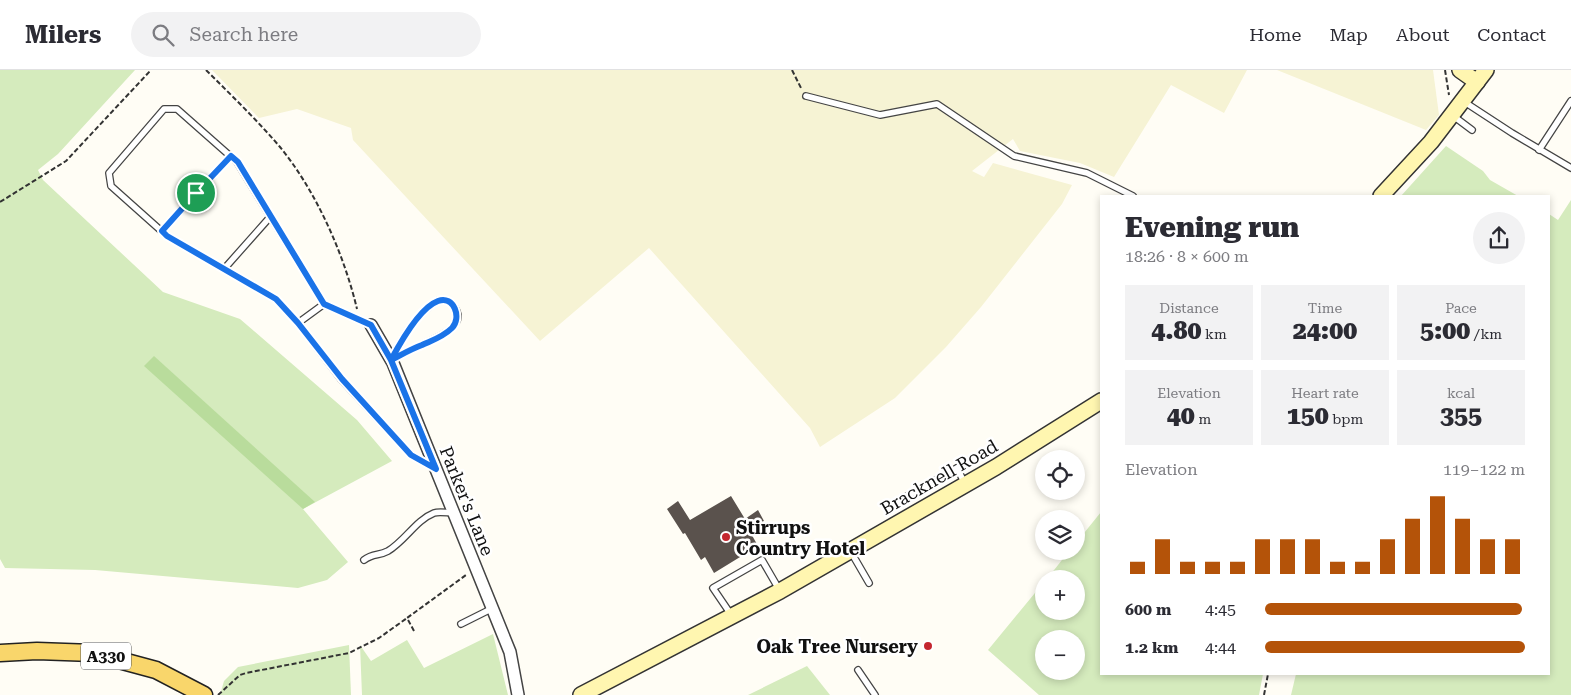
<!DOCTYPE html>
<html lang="en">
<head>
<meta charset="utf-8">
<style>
	:root { --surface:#fff; --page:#f2f2f3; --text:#2b2b33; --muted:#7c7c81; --line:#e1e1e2; --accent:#b45309 }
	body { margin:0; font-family:"Roboto Serif",serif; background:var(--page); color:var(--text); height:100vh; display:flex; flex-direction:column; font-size:19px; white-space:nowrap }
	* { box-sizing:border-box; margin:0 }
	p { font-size:16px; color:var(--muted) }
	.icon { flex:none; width:28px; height:28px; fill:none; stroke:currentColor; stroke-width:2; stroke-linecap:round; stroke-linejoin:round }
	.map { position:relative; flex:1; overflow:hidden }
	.details { position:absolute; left:1100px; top:125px; width:450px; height:480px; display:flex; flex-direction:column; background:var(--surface); border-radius:0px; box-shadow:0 2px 8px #0003 }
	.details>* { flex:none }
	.tools { position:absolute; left:1035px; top:380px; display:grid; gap:10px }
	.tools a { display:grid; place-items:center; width:50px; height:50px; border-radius:50%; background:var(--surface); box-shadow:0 2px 8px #0003; font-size:25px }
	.pin { position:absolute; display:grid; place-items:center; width:42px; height:42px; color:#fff; margin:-21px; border:2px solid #fff; border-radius:50%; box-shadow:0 1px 5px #0007 }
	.round { display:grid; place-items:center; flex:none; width:52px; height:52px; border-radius:26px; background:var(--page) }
	.overview { display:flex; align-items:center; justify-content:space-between; height:85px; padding:0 25px }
	h1 { font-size:28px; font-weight:800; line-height:38px }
	.figures { display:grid; grid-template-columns:repeat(3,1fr); gap:8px; height:85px; padding:5px 25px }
	.figures div { display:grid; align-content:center; border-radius:0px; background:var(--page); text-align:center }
	.figures b { font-size:25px; font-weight:800 }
	.figures small { font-size:14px; font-weight:400 }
	.figures p { font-size:14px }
	.chart { height:140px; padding:10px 25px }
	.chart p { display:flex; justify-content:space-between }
	.chart svg { width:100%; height:90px; margin-top:5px; stroke:var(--accent); stroke-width:6 }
	ul { padding:0 25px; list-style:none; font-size:16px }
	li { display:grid; grid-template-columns:80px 60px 1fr; align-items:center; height:38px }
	li i { height:12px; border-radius:6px; background:var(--accent) }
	header { display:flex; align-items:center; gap:30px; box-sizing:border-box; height:70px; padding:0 25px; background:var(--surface); border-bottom:1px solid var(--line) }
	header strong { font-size:24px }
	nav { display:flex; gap:28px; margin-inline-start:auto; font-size:18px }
	.search { width:350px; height:45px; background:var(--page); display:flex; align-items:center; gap:12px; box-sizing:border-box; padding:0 18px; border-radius:28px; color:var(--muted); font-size:19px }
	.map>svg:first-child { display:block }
	.farmland { fill:#f6f3d4 }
	.green { fill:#d5ebbd; fill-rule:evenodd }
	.forest { fill:#b9dc9c }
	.building { fill:#5a524d }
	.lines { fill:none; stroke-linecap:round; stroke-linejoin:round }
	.service-casing { stroke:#444; stroke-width:8 }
	.minor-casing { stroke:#444; stroke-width:14 }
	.secondary-casing { stroke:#333; stroke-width:18 }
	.primary-casing { stroke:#222; stroke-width:19 }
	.path { stroke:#333; stroke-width:2; stroke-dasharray:5 2.5; stroke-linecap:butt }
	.service { stroke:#fff; stroke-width:5.5 }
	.minor { stroke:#fff; stroke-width:11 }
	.secondary { stroke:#fff6b0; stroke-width:15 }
	.primary { stroke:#f9d66b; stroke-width:16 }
	.route-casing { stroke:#fff; stroke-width:10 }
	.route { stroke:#1a73e8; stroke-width:6 }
	.poi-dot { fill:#c4262e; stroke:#fff; stroke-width:2 }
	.labels { text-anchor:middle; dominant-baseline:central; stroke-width:5; stroke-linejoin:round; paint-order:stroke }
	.shield { fill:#fff; stroke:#585858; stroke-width:1 }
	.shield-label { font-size:16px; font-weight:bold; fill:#111 }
	.street-label { font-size:18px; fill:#111; stroke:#fff }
	.poi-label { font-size:18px; font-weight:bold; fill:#111; stroke:#fff; text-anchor:start }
</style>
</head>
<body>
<header>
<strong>Milers</strong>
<div class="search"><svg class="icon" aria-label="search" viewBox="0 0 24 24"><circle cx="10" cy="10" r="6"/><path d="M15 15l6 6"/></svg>Search here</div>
<nav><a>Home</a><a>Map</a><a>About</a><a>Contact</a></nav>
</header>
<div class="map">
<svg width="1571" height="625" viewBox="0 0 1571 625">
	<rect width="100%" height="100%" fill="#fffdf5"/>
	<!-- farmland -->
	<g class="farmland">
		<path d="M212,0H1247L1224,43L1171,15L1114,107L1080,93L1020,81L1013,69L972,101L984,107L993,93L1072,115L1062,134L981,237L946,277L895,328L820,377L810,358L649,178L540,271L353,70L351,58L297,39L259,48Z"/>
		<path d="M1277,0H1433L1439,45L1426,60Z"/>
	</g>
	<!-- green -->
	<g class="green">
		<path d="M0,0H135L58,84L38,100L43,110L163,222L240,249L357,350L392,391L303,439L348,492L327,510L298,518L95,500L5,498L0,489Z"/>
		<path d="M1446,76L1483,101L1490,110L1518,126H1401Z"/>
		<path d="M1571,130V625H1291L1296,604H1549V144L1558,150Z"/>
		<path d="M1101,442V604H1263L1259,625H1039L988,580L1044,512V541H1076V509H1047L1069,481H1076V473ZM1044,569H1076V601H1044Z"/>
		<path d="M493,564L508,625H362L360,575L371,591L407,570L424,598Z"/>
		<path d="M349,575L351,625H220L224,611L238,597Z"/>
		<path d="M807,596L830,625H748Z"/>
	</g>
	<!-- forest -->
	<path class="forest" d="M154,286L315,432L303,439L144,296Z"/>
	<!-- building -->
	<path class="building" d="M731,426L745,449L758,440L764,451L749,460L758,476L714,503L705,487L701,490L685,463L683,464L667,439L678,431L690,450Z"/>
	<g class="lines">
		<defs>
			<g id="service">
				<path d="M806,26L880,45L937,34L1014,86L1087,103L1133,126"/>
				<path d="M1463,31L1512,63L1571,98"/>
				<path d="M1452,45L1472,60"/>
				<path d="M1539,80L1571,31"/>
				<path d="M162,161L231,86"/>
				<path d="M224,199L271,146"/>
				<path d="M439,230C444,230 449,230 453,235C471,257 433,269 419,276C410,280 400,285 391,290C402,268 416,243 439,230Z"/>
				<path d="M324,234L298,253L276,229L167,166L111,116L109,103L164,39H177L237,92L324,234L371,255"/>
				<path d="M298,253L341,309L411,385L434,398"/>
				<path d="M957,398L975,387"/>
				<path d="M893,434L957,398L965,414"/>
				<path d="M851,482L869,513"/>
				<path d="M364,490C373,483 379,486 388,481C405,471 416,450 434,443C439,441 448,443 454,443"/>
				<path d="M732,546L713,518L762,490L780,521"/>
				<path d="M461,554L493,538"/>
				<path d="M858,600L875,625"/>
			</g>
			<path id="minor" d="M371,255L393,293L510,582L518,625"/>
			<g id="secondary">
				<path d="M1460,0L1477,12"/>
				<path d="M1381,126L1431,72L1486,0"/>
				<path d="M581,625L780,521L996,397L1101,331"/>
			</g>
			<path id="primary" d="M0,583L37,581L93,583L156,600L204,625"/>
		</defs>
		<!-- service casing -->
		<use href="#service" class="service-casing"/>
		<!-- minor casing -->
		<use href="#minor" class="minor-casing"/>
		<!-- secondary casing -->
		<use href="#secondary" class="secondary-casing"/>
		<!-- primary casing -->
		<use href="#primary" class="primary-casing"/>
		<!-- path -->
		<g class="path">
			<path d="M206,0C231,25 257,50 280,77C316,121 344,184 357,239"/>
			<path d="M792,0L801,18"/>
			<path d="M1445,0L1449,25"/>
			<path d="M0,132L66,91L151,0"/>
			<path d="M414,561L407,548L466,505"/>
			<path d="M218,625L240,605L246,603L349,583L379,568L407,548"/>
			<path d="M1264,625L1268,604"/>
		</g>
		<!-- service -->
		<use href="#service" class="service"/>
		<!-- minor -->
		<use href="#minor" class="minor"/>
		<!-- secondary -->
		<use href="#secondary" class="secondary"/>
		<!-- primary -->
		<use href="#primary" class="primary"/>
	</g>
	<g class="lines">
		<defs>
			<path id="route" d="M196,123L162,161L167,166L276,229L298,253L342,309L411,385L436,399L391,290C401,285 411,279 422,275C433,270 443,267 452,258C462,248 454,225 438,231C419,238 400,273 391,290L371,255L324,234L238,92L231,86L196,123"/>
		</defs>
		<!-- route casing -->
		<use href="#route" class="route-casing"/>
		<!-- route -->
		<use href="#route" class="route"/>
	</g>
	<!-- markers -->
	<g class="poi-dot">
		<circle cx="726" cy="467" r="5"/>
		<circle cx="928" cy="576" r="5"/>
	</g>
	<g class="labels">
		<!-- shield labels -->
		<rect class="shield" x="81" y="572.5" width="50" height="27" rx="4"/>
		<g class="shield-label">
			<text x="106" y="586">A330</text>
		</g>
		<!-- street labels -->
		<g class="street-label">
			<text transform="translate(939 407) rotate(-30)">Bracknell Road</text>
			<text transform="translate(467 431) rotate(68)">Parker's Lane</text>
		</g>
		<!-- poi labels -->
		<g class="poi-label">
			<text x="736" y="457">Stirrups<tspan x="736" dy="21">Country Hotel</tspan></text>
			<text x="918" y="576" text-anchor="end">Oak Tree Nursery</text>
		</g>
	</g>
</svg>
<div class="tools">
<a><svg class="icon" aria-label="locate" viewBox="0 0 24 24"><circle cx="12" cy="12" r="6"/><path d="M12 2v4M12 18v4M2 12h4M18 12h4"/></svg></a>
<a><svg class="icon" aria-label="layers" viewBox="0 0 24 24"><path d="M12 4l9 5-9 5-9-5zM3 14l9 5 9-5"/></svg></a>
<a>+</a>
<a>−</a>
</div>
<div class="pin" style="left:196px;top:123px;background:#1e9e55"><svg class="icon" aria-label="arrive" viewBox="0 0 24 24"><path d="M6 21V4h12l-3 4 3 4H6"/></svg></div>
<section class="details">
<div class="overview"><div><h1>Evening run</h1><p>18:26 · 8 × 600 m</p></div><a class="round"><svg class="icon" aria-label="share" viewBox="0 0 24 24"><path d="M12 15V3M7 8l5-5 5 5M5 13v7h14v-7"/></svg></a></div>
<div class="figures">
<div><p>Distance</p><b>4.80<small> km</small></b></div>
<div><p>Time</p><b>24:00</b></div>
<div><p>Pace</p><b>5:00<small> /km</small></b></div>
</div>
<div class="figures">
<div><p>Elevation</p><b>40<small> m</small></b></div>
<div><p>Heart rate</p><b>150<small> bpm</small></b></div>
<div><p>kcal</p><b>355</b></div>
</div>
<div class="chart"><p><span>Elevation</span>119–122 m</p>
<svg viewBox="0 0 160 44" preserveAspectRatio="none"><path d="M5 44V38M15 44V27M25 44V38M35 44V38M45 44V38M55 44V27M65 44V27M75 44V27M85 44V38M95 44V38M105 44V27M115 44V17M125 44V6M135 44V17M145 44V27M155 44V27"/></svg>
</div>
<ul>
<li><b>600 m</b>4:45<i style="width:99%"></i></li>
<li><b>1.2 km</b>4:44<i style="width:100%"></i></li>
</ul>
</section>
</div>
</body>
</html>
